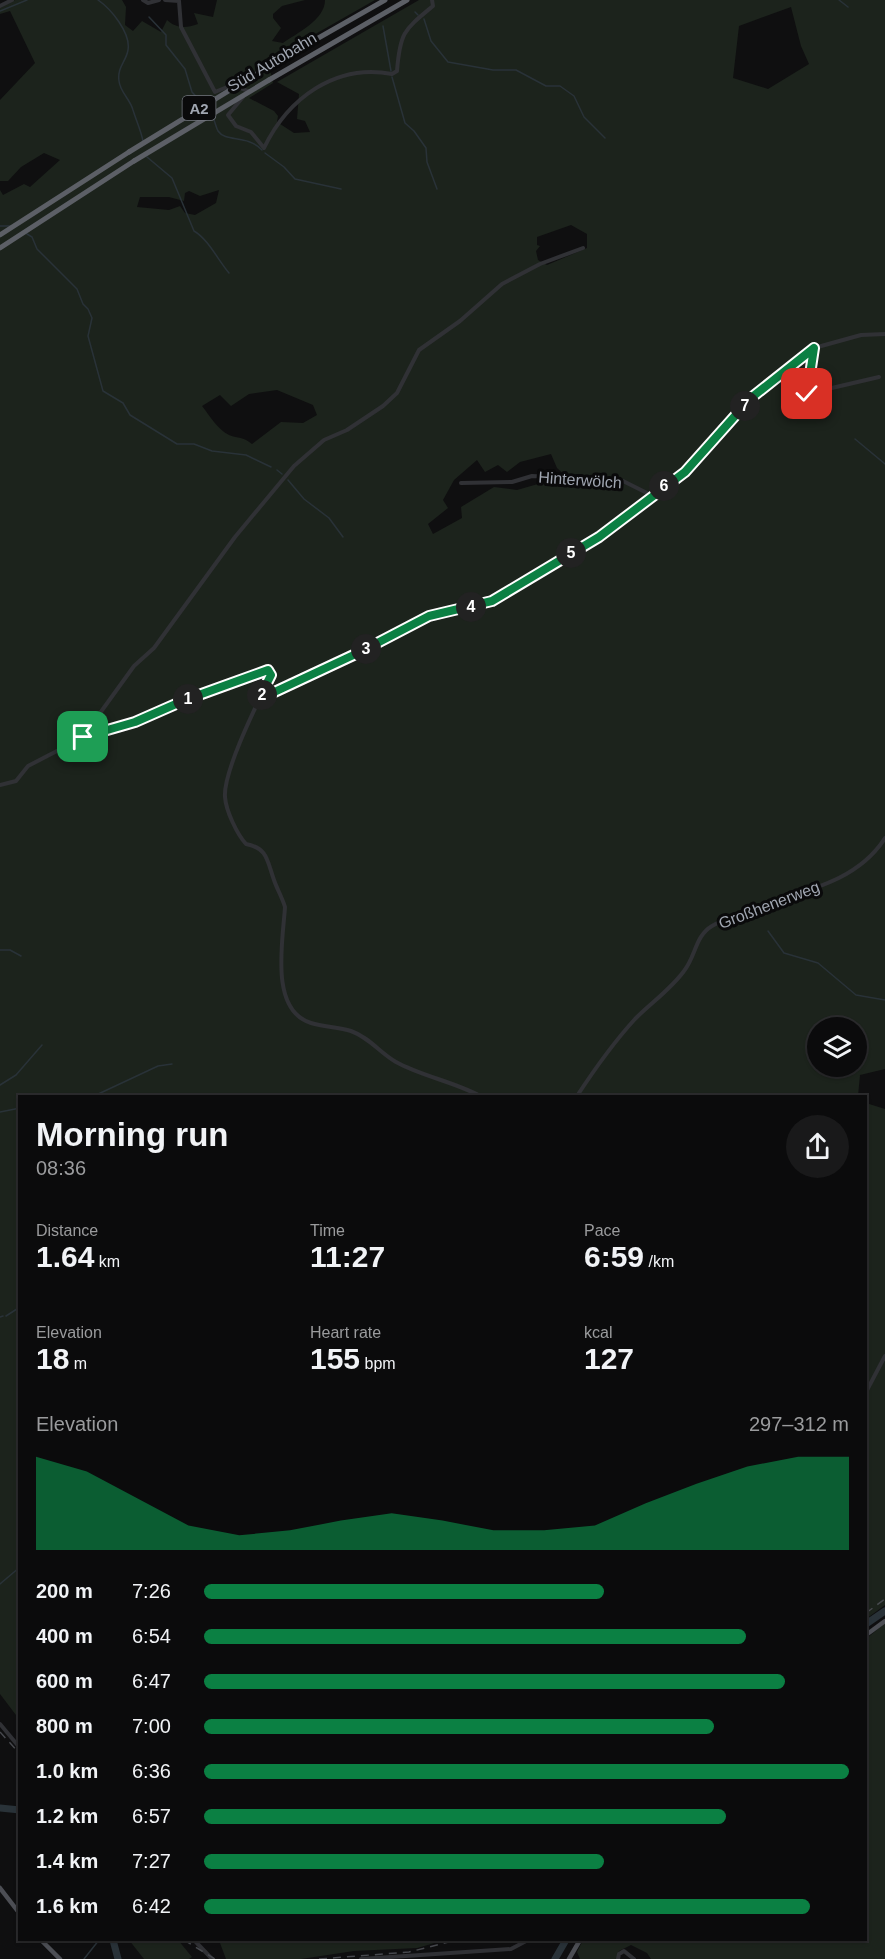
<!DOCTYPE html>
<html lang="en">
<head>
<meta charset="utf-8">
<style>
	:root { --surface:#0b0b0c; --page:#19191a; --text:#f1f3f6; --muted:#9a9b9d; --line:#2b2b2d; --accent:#0b8043 }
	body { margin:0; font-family:Arial,sans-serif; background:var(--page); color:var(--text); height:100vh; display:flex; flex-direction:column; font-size:22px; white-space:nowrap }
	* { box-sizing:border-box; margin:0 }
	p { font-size:20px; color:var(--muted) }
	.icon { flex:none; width:33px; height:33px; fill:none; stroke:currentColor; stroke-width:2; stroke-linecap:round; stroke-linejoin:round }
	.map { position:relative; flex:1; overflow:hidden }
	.sheet { position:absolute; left:18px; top:1095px; width:849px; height:846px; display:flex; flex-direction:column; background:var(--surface); border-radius:0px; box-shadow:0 2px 4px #0004,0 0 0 2px var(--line) }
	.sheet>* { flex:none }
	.fabs { position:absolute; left:807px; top:1017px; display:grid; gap:12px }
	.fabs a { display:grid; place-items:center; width:60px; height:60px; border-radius:50%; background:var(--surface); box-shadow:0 2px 4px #0004,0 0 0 2px var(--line); font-size:30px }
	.pin { position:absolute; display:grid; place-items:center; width:51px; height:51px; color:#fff; margin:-26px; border-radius:12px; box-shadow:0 3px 9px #0006 }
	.km { position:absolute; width:30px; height:30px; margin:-15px; border-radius:50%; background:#222; color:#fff; font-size:16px; line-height:30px; text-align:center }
	.round { display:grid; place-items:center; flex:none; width:63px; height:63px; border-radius:32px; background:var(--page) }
	.overview { display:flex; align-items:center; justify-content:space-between; height:102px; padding:0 18px }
	h1 { font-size:33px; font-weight:700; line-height:45px }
	.metrics { display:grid; grid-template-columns:repeat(3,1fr); gap:9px; height:102px; padding:6px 18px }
	.metrics div { display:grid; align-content:center }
	.metrics b { font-size:30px; font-weight:700 }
	.metrics small { font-size:16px; font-weight:400 }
	.metrics p { font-size:16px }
	.chart { height:168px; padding:12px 18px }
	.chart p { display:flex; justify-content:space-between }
	.chart svg { width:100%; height:108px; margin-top:6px; fill:var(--accent); opacity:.7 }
	ul { padding:0 18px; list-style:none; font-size:20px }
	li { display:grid; grid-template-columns:96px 72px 1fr; align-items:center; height:45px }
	li i { height:15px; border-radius:8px; background:var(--accent) }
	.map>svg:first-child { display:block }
	.green { fill:#1c231c; fill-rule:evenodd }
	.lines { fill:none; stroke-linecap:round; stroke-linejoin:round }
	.stream { stroke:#293238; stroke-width:1.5 }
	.river { stroke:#293238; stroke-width:7 }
	.minor { stroke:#303135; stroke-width:4 }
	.major { stroke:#4c4e54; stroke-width:4.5 }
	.highway { stroke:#5c5f66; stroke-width:5 }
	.rail { stroke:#47494e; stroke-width:1.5; stroke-dasharray:8 6; stroke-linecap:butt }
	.highway-bridge { stroke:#5c5f66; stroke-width:5 }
	.route-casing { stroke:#fff; stroke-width:12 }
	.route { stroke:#0b8043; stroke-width:8 }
	.labels { text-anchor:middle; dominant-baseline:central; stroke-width:6; stroke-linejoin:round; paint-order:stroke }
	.shield { fill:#0a0a0b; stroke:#73777f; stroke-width:1.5 }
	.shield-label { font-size:15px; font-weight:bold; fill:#a0a6b1 }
	.street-label { font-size:16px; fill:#a0a6b1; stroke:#0a0a0b }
</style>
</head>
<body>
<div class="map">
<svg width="885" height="1959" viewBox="0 0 885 1959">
	<rect width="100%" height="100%" fill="#0f0f10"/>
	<!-- green -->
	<g class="green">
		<path d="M15,0H122L126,7L125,25L133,31L142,21L161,32L167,20C177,29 186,28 198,24L194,13L213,17L217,0H305L282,6L273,14V18L281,28L272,41L283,43C297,33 325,20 325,0H375L268,61L273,83L249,98L274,111L278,116L277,122L294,133L310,132L305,121L297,119L299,94L277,82L419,0H885V1069L860,1075L858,1096H20L19,1719L0,1694V190L3,195L24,184L30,187L60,160L44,153L21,167L8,181H0V100L35,63L10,11L0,14V8ZM791,7L801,46L809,64L768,89L733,78L739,26ZM219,190L216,203L195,215L185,213L180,206L169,210L137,207L140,197H169L184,201L185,193L189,191L200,196ZM571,225L587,234V248L547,265L538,260L536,251L540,246L537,245V237ZM277,390L313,405L317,415L303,423L281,422L252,444C242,436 239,439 229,435C217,429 210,416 202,406L220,395L231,406L249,394ZM551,454L557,468L566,476L517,490L494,487L461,507L462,518L433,534L428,524L448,508L443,500L454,480L477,460L485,472L498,465L507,472L520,462ZM818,1028H856V1066H818Z"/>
		<path d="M866,1103L885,1109V1605L866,1619Z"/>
		<path d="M885,1623V1959H651L647,1953L631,1945L619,1951L617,1959H580L577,1952L583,1940H866V1639Z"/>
		<path d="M129,1940H178L192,1957L189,1959H144Z"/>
		<path d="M227,1940H445L417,1948L354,1951L301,1959H226L220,1943Z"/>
	</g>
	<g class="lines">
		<!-- stream -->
		<g class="stream">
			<path d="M98,0C111,9 131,33 128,50C126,62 117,67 119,81C120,92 130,99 133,110C136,120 141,131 143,141"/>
			<path d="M839,0L848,7"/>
			<path d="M0,11L27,0"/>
			<path d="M415,12L418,15"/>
			<path d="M149,17L166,35V45L185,69L192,92L203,104"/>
			<path d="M424,19L431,41L448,62L493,70H516L546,86H560L574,96L584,117L605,138"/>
			<path d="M383,26L391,71"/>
			<path d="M392,77L405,123L414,131L426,148L427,162L437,189"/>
			<path d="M213,117C215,122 216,127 218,131C226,143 247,134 262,150"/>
			<path d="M265,153L284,167L295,179L341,189"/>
			<path d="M147,157L172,178L194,231C208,239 218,260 229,273"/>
			<path d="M0,226H13"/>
			<path d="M27,234L32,237L37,249L77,289L83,304L88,309L92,318L88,336L103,391L123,403L130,415L177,444H194L212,451L246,455L271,467"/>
			<path d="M855,439L885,464"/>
			<path d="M277,470L282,474"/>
			<path d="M288,480L304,499L329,518L343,537"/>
			<path d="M768,931L784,953L818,963L856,995L885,1000"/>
			<path d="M0,950H10L21,956"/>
			<path d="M0,1085L16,1075L42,1045"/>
			<path d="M94,1096L158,1066L172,1064"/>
			<path d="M0,1112L20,1108"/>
			<path d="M6,1316L20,1307"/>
			<path d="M0,1317L3,1316"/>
			<path d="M0,1584L20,1567"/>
			<path d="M84,1959L99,1940"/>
		</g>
		<!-- river -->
		<g class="river">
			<path d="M866,1624L885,1611"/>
			<path d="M0,1808L20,1810"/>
			<path d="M113,1940L118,1959"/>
			<path d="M555,1959L566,1940"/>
		</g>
		<!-- minor -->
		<g class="minor">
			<path d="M143,0L148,3L159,0"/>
			<path d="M165,0L179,1L181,27L215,92L232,85L248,91"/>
			<path d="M0,6L12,0"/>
			<path d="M243,97L228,115L236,126L251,132L264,148C288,98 336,63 392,74L397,71C400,32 404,30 433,6L432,0"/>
			<path d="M814,349L806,394L879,377"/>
			<path d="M461,483L512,482L532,476L623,481L651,495"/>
			<path d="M261,695H268L360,652L429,616L492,601L599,537L685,472L751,398L814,348L861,335L885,334"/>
			<path d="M82,738L134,666L154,648L235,537L294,466L324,440L347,430L383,406L397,393L419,350L460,321L502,284L540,264L583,248"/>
			<path d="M0,785L16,781L28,766L82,738L135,722L185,700L270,670L271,675C259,700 223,771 225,797C226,811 237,834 246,844C268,848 267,861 274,880C277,889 282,897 285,907C283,940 269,1010 311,1023C324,1027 338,1027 351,1031C370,1038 379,1052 396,1062C421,1076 455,1082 480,1096"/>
			<path d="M577,1096C594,1070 614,1042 635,1019C651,1003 671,989 684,971C696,956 695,936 712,926C768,893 848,896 885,838"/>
			<path d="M866,1392L885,1356"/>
			<path d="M0,1724L20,1748"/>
			<path d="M194,1940L212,1959"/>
			<path d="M361,1959L511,1949L528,1940"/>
			<path d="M618,1959L619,1954L624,1951L634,1959"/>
		</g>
		<!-- major -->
		<g class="major">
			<path d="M866,1635L885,1621"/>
			<path d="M0,1888L20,1914"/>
			<path d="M41,1940L60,1959"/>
			<path d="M569,1959L580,1940"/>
		</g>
		<!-- highway -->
		<g class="highway">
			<path d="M271,65L385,0"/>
			<path d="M269,80L407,0"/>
			<path d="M0,235L129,152"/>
			<path d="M0,248L134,161"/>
		</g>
		<!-- rail -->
		<g class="rail">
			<path d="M866,1613L885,1599"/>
			<path d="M0,1732L20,1754"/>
			<path d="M184,1940L215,1959"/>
			<path d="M319,1959L409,1952L457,1940"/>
		</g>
		<!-- highway-bridge -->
		<g class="highway-bridge">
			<path d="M129,152L271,65"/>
			<path d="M134,161L269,80"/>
		</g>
	</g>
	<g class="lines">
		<defs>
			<path id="route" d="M83,737L135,722L185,700L268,670L271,675L261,695H268L360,652L429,616L492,601L599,537L685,472L751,398L814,348L807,394"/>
		</defs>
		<!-- route casing -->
		<use href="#route" class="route-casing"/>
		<!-- route -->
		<use href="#route" class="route"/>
	</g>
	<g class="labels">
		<!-- shield labels -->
		<rect class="shield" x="182.5" y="96" width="33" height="24" rx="4.5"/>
		<g class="shield-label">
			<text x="199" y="108">A2</text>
		</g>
		<!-- street labels -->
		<g class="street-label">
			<text transform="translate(272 62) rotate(-31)">Süd Autobahn</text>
			<text transform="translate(580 480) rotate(4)">Hinterwölch</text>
			<text transform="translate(769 905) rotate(-21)">Großhenerweg</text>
		</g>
	</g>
</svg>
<div class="fabs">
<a><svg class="icon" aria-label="layers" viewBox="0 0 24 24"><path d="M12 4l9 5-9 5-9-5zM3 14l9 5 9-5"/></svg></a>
</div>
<div class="pin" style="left:83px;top:737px;background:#1e9e55"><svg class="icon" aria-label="arrive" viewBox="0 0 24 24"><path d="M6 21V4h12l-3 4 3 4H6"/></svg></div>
<div class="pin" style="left:807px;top:394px;background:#d93025"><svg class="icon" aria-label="check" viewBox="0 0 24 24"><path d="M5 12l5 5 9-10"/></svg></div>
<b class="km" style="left:188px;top:699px">1</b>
<b class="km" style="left:262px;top:695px">2</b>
<b class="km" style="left:366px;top:649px">3</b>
<b class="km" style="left:471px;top:607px">4</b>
<b class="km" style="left:571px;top:553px">5</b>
<b class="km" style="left:664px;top:486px">6</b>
<b class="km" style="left:745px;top:406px">7</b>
<section class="sheet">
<div class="overview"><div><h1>Morning run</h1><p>08:36</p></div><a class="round"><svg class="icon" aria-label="share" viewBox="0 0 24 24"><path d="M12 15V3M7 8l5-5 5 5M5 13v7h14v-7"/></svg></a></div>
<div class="metrics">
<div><p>Distance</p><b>1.64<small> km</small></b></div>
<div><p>Time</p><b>11:27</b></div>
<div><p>Pace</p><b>6:59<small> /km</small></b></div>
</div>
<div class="metrics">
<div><p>Elevation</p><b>18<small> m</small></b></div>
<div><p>Heart rate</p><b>155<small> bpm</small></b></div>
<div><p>kcal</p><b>127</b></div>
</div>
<div class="chart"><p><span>Elevation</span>297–312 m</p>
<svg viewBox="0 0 160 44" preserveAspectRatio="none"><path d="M0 44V6L10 12L20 23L30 34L40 38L50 36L60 32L70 29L80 32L90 36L100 36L110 34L120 25L130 17L140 10L150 6L160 6V44z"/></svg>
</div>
<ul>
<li><b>200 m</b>7:26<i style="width:62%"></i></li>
<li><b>400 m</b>6:54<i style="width:84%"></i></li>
<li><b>600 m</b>6:47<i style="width:90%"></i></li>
<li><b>800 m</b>7:00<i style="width:79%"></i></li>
<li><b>1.0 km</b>6:36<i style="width:100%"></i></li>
<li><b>1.2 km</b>6:57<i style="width:81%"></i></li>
<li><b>1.4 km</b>7:27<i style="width:62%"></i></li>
<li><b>1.6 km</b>6:42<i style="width:94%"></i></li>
</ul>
</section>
</div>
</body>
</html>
